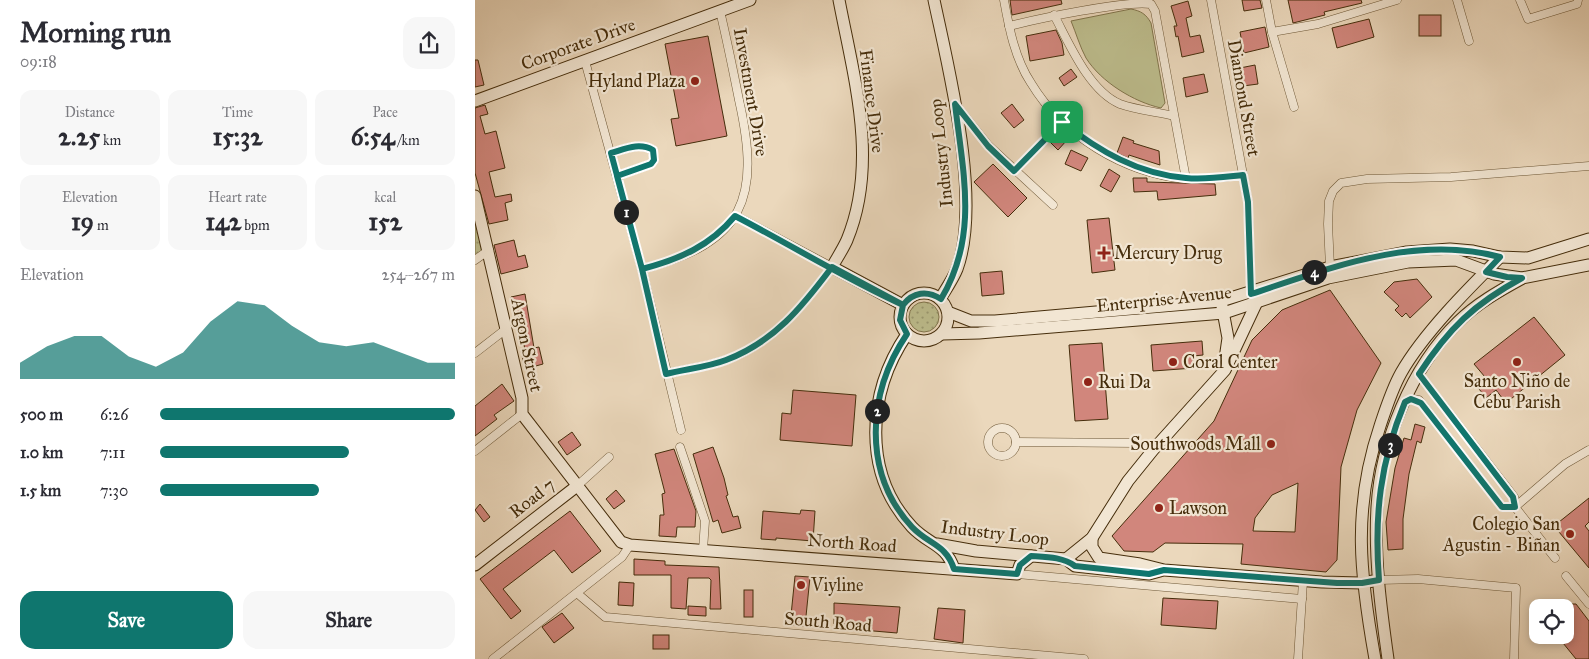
<!DOCTYPE html>
<html lang="en">
<head>
<meta charset="utf-8">
<style>
	:root { --surface:#fff; --page:#f7f7f7; --text:#2b2b33; --muted:#7c7c81; --accent:#0f766e }
	body { margin:0; font-family:"IM FELL Great Primer",serif; background:var(--page); color:var(--text); height:100vh; display:flex; flex-direction:column; font-size:19px; white-space:nowrap }
	* { box-sizing:border-box; margin:0 }
	p { font-size:16px; color:var(--muted) }
	.icon { flex:none; width:28px; height:28px; fill:none; stroke:currentColor; stroke-width:2; stroke-linecap:round; stroke-linejoin:round }
	.map { position:relative; flex:1; overflow:hidden }
	.drawer { display:flex; flex-direction:column; background:var(--surface); width:475px }
	.drawer>* { flex:none }
	.controls { position:absolute; left:1054px; top:599px; display:grid; gap:10px }
	.controls a { display:grid; place-items:center; width:45px; height:45px; border-radius:10px; background:var(--surface); box-shadow:0 2px 8px #0003; font-size:25px }
	.pin { position:absolute; display:grid; place-items:center; width:42px; height:42px; color:#fff; margin:-21px; border-radius:10px; box-shadow:0 2px 8px #0006 }
	.km { position:absolute; width:25px; height:25px; margin:-12px; border-radius:50%; background:#222; color:#fff; font-size:14px; line-height:25px; text-align:center }
	.round { display:grid; place-items:center; flex:none; width:52px; height:52px; border-radius:15px; background:var(--page) }
	.head { display:flex; align-items:center; justify-content:space-between; height:85px; padding:0 20px }
	h1 { font-size:28px; font-weight:700; line-height:38px }
	.figures { display:grid; grid-template-columns:repeat(3,1fr); gap:8px; height:85px; padding:5px 20px }
	.figures div { display:grid; align-content:center; border-radius:12px; background:var(--page); text-align:center }
	.figures b { font-size:25px; font-weight:700 }
	.figures small { font-size:14px; font-weight:400 }
	.figures p { font-size:14px }
	.chart { height:140px; padding:10px 20px }
	.chart p { display:flex; justify-content:space-between }
	.chart svg { width:100%; height:90px; margin-top:5px; fill:var(--accent); opacity:.7 }
	.action { display:flex; gap:10px; margin-top:auto; padding:10px 20px }
	.action a { flex:1; height:58px; border-radius:15px; background:var(--accent); color:#fff; font-size:20px; font-weight:700; line-height:58px; text-align:center }
	.action a+a { background:var(--page); color:var(--text) }
	ul { padding:0 20px; list-style:none; font-size:16px }
	li { display:grid; grid-template-columns:80px 60px 1fr; align-items:center; height:38px }
	li i { height:12px; border-radius:6px; background:var(--accent) }
	main { display:flex; flex:1; min-height:0 }
	.map>svg:first-child { display:block }
	.grass { fill:url(#grass-dots); stroke:#81754c }
	.park { fill:#bdbd8d; stroke:#81754c }
	.building { fill:#d1867c; stroke:#452d0b; fill-rule:evenodd }
	.lines { fill:none; stroke-linecap:round; stroke-linejoin:round }
	.street-casing { stroke:#6e5837; stroke-width:9 }
	.secondary-casing { stroke:#452d0b; stroke-width:13 }
	.street { stroke:#f2e6d3; stroke-width:8 }
	.secondary { stroke:#f2e6d3; stroke-width:11 }
	.route-casing { stroke:#fff; stroke-width:10 }
	.route { stroke:#0f766e; stroke-width:6 }
	.poi-dot { fill:#8f2418; stroke:#f2e6d3; stroke-width:2 }
	.labels { text-anchor:middle; dominant-baseline:central; stroke-width:4.5; stroke-linejoin:round; paint-order:stroke }
	.street-label { font-size:18px; fill:#452d0b; stroke:#f2e6d3 }
	.poi-label { font-size:18px; fill:#452d0b; stroke:#f2e6d3; text-anchor:start }
</style>
</head>
<body>
<main>
<section class="drawer">
<div class="head"><div><h1>Morning run</h1><p>09:18</p></div><a class="round"><svg class="icon" aria-label="share" viewBox="0 0 24 24"><path d="M12 15V3M7 8l5-5 5 5M5 13v7h14v-7"/></svg></a></div>
<div class="figures">
<div><p>Distance</p><b>2.25<small> km</small></b></div>
<div><p>Time</p><b>15:32</b></div>
<div><p>Pace</p><b>6:54<small> /km</small></b></div>
</div>
<div class="figures">
<div><p>Elevation</p><b>19<small> m</small></b></div>
<div><p>Heart rate</p><b>142<small> bpm</small></b></div>
<div><p>kcal</p><b>152</b></div>
</div>
<div class="chart"><p><span>Elevation</span>254–267 m</p>
<svg viewBox="0 0 160 44" preserveAspectRatio="none"><path d="M0 44V36L10 28L20 23L30 23L40 33L50 38L60 31L70 16L80 6L90 8L100 18L110 26L120 28L130 26L140 31L150 36L160 36V44z"/></svg>
</div>
<ul>
<li><b>500 m</b>6:26<i style="width:100%"></i></li>
<li><b>1.0 km</b>7:11<i style="width:64%"></i></li>
<li><b>1.5 km</b>7:30<i style="width:54%"></i></li>
</ul>
<div class="action"><a>Save</a><a>Share</a></div>
</section>
<div class="map">
<svg width="1114" height="659" viewBox="0 0 1114 659">
	<defs>
		<pattern id="grass-dots" width="8" height="8" patternUnits="userSpaceOnUse" patternTransform="scale(1.25)"><rect width="8" height="8" fill="#bdbd8d"/><path d="M2 2h.1M6 6h.1" fill="none" stroke="#9b9a71" stroke-width="1.8" stroke-linecap="round"/></pattern>
	</defs>
	<rect width="100%" height="100%" fill="#ebd8bc"/>
	<filter id="stains"><feTurbulence type="fractalNoise" baseFrequency=".004" numOctaves="4"/><feColorMatrix values="0 0 0 0 .2 0 0 0 0 .09 0 0 0 0 .02 0 0 0 .5 -.17"/></filter>
	<radialGradient id="worn" r=".72"><stop offset=".6" stop-color="#630" stop-opacity="0"/><stop offset="1" stop-color="#630" stop-opacity=".3"/></radialGradient>
	<!-- grass -->
	<g class="grass">
		<path d="M0,204L11,248L0,257Z"/>
		<circle cx="449" cy="317" r="15"/>
	</g>
	<!-- park -->
	<path class="park" d="M656,9C666,11 671,14 676,23L690,103L686,108C659,102 626,82 611,58C605,47 601,33 596,21Z"/>
	<!-- building -->
	<g class="building">
		<path d="M535,0H586L587,4L537,15Z"/>
		<path d="M767,0H785L787,8L769,11Z"/>
		<path d="M813,0H886L887,3L849,12L850,15L818,23Z"/>
		<path d="M713,1L717,16L711,18L715,37L725,35L729,52L707,57L703,36L701,37L699,26H702L696,6Z"/>
		<rect x="944" y="15" width="22" height="21"/>
		<path d="M894,19L899,37L862,48L857,28Z"/>
		<path d="M790,27L794,47L769,53L765,32Z"/>
		<path d="M581,30L587,43L589,55L555,61L551,36Z"/>
		<path d="M233,36L252,136L201,146L196,119L204,118L190,44Z"/>
		<path d="M0,60H3L9,85L0,87Z"/>
		<path d="M780,65L783,84L768,86L765,68Z"/>
		<path d="M596,69L602,77L589,86L584,78Z"/>
		<path d="M729,74L733,92L711,97L708,78Z"/>
		<path d="M537,104L549,120L539,128L526,113Z"/>
		<path d="M10,105L13,114L5,116L10,134L21,131L30,168L14,172L20,197L36,194L37,201L30,203L33,220L14,224L0,173V108Z"/>
		<path d="M586,131L592,140L583,150L575,142Z"/>
		<path d="M648,137L659,141L658,143L684,151L685,165L657,156L654,155L653,158L642,153Z"/>
		<path d="M596,150L613,158L606,171L590,164Z"/>
		<path d="M518,164L552,198L533,217L499,182Z"/>
		<path d="M634,169L645,176L636,192L625,186Z"/>
		<path d="M658,178H672V182L740,184L741,195L683,200L682,191L659,192Z"/>
		<path d="M634,218L640,270L617,273L612,220Z"/>
		<path d="M39,240L43,257L50,255L53,267L26,274L19,245Z"/>
		<path d="M527,271L529,294L507,296L505,273Z"/>
		<path d="M942,279L957,297L935,318L931,313L927,317L920,310L924,306L909,292L919,282Z"/>
		<path d="M855,290L906,363L882,410L866,467L862,560L851,572L766,564L768,544L690,543L678,552L649,551L637,536L739,421L777,340L807,310ZM823,483L820,532L778,531L780,518L797,495Z"/>
		<path d="M50,294L59,348L64,347L68,364L50,369L46,351L50,350L43,313L40,314L36,297Z"/>
		<path d="M1059,317L1090,355L1031,403L1021,390L1011,398L1001,385L1010,377L999,364Z"/>
		<path d="M727,341L728,355L718,356L719,368L678,371L676,345Z"/>
		<path d="M627,343L633,419L600,421L594,345Z"/>
		<path d="M27,384L39,401L19,415L22,419L0,436V406Z"/>
		<path d="M318,390L381,395L377,446L305,440L307,413L316,414Z"/>
		<path d="M940,424L950,427L946,443L942,441L934,474L928,519V549L913,550L911,522L920,468L929,438L936,440Z"/>
		<path d="M97,432L106,445L92,455L83,442Z"/>
		<path d="M238,447L249,478L253,495L251,496L258,517L263,516L266,528L247,533L243,520L238,522L218,454Z"/>
		<path d="M199,449L221,511L220,527H202L201,537L184,536L185,515H189L187,494L190,493L180,454Z"/>
		<path d="M141,490L150,501L139,509L131,499Z"/>
		<path d="M1114,498V522L1110,526L1114,531V568L1079,526Z"/>
		<path d="M5,504L15,517L9,522L0,510Z"/>
		<path d="M326,510L340,511L338,541L301,538V540L286,539L288,511L325,514Z"/>
		<path d="M95,511L126,551L97,573L79,550L28,589L46,611L36,619L5,579Z"/>
		<path d="M159,559L190,561V565L244,567L246,609H235L236,580L234,578H213L211,609L196,608V575H159Z"/>
		<path d="M320,576L335,577L330,626L315,625Z"/>
		<path d="M144,582L159,583L158,606L143,605Z"/>
		<rect x="269" y="590" width="9" height="27"/>
		<path d="M688,598L743,601L741,629L686,625Z"/>
		<path d="M359,603L425,607L422,633L387,630V624H359Z"/>
		<path d="M1090,604H1101L1114,621V659H1101L1088,643L1069,641V635H1090Z"/>
		<path d="M213,606L231,607V616L213,615Z"/>
		<path d="M463,608L490,610L488,643L459,639Z"/>
		<path d="M87,613L99,628L79,643L67,627Z"/>
		<rect x="178" y="635" width="16" height="14"/>
	</g>
	<g class="lines">
		<defs>
			<g id="street">
				<path d="M529,0C534,28 540,59 556,83C588,136 649,173 711,179C729,180 749,177 768,175"/>
				<path d="M736,0L773,202L776,293"/>
				<path d="M791,0L797,32L819,107"/>
				<path d="M982,0L994,41"/>
				<path d="M1045,0L1053,19L1102,4L1103,0"/>
				<path d="M579,15C594,43 614,91 645,104C662,110 682,112 699,116"/>
				<path d="M534,26C562,19 651,0 676,4L680,11L711,179"/>
				<path d="M797,32L843,24L922,0"/>
				<path d="M110,61L167,269L206,430"/>
				<path d="M481,105L513,145L578,205"/>
				<path d="M136,153C150,149 164,142 178,150L179,160L176,164L142,176"/>
				<path d="M539,171L587,122"/>
				<path d="M0,260L14,250"/>
				<path d="M855,267L853,224L854,201L858,191L866,183L892,179L976,177L1114,166"/>
				<path d="M167,269C270,243 286,198 264,100C258,70 252,40 245,11"/>
				<path d="M0,353L31,329"/>
				<path d="M191,374C211,369 232,367 251,360C299,342 327,307 357,267L261,216"/>
				<path d="M944,374L1039,497L1040,507L1080,558"/>
				<path d="M929,402L937,399L944,400L1027,507H1040"/>
				<circle cx="527" cy="442" r="14"/>
				<path d="M541,442L662,443L678,450"/>
				<path d="M205,447L230,521L228,550"/>
				<path d="M0,451L47,414"/>
				<path d="M102,486L134,457"/>
				<path d="M1040,507L1090,464L1114,450"/>
				<path d="M542,574L827,599"/>
				<path d="M1091,576L1114,604"/>
				<path d="M904,580L943,579L1041,588L1039,659"/>
				<path d="M103,594L130,617L609,659"/>
				<path d="M18,659L147,557L155,545"/>
				<path d="M823,659L828,581"/>
			</g>
			<g id="secondary">
				<path d="M364,0C379,78 404,163 372,240C368,249 362,258 357,267L428,305"/>
				<path d="M459,0C474,71 507,201 482,269C478,279 471,289 465,299"/>
				<path d="M0,101L275,0"/>
				<path d="M0,196L47,398V414L146,542L155,545L542,574L545,565L556,556"/>
				<circle cx="449" cy="317" r="24"/>
				<path d="M747,306L753,338L750,359"/>
				<path d="M473,312L496,321H520L746,301L855,267L932,252L975,249L998,251L1025,257L1053,258L1114,239"/>
				<path d="M432,334C392,393 387,473 437,527C454,545 471,544 479,569"/>
				<path d="M467,334L504,333L749,313L853,278L933,262L981,260L1019,274L1047,278L1114,265"/>
				<path d="M617,538V547L624,558L665,564L689,570L847,582L887,583L904,580"/>
				<path d="M462,544L501,551L591,559L600,566L674,574L685,571"/>
				<path d="M591,559L617,538L653,481L678,450L750,370L781,304"/>
				<path d="M0,565L102,486"/>
				<path d="M900,659C885,575 877,509 905,426C911,408 917,389 926,373C948,334 993,289 1025,257"/>
				<path d="M913,659C906,609 899,558 902,507C906,442 936,368 983,322C1001,304 1024,291 1046,279"/>
			</g>
		</defs>
		<!-- street casing -->
		<use href="#street" class="street-casing"/>
		<!-- secondary casing -->
		<use href="#secondary" class="secondary-casing"/>
		<!-- street -->
		<use href="#street" class="street"/>
		<!-- secondary -->
		<use href="#secondary" class="secondary"/>
	</g>
	<g class="lines">
		<defs>
			<path id="route" d="M587,122L539,171L513,146L480,104C488,173 504,236 466,299C452,290 438,292 428,305C371,279 316,245 260,216C235,246 205,259 167,269L142,176L176,164L179,160L178,150C164,142 150,149 136,153L167,269L191,374C211,369 233,367 251,360C299,342 327,307 357,267L428,305L425,320L432,334C392,393 387,473 437,527C454,545 471,544 479,569L542,574L545,565L556,556C572,557 588,557 600,566L674,574L689,570L862,583H887L904,580C899,516 905,462 930,402L936,399L946,403L1027,507H1040L1038,497L944,374C974,328 999,304 1047,278L1032,277L1011,272L1025,257C941,234 855,268 776,294L773,202L768,175C749,177 730,180 711,178C663,174 624,151 587,122"/>
		</defs>
		<!-- route casing -->
		<use href="#route" class="route-casing"/>
		<!-- route -->
		<use href="#route" class="route"/>
	</g>
	<!-- markers -->
	<g class="poi-dot">
		<circle cx="220" cy="81" r="5"/>
		<path d="M626.5 245.5h5v5h5v5h-5v5h-5v-5h-5v-5h5z"/>
		<circle cx="698" cy="362" r="5"/>
		<circle cx="1042" cy="362" r="5"/>
		<circle cx="613" cy="382" r="5"/>
		<circle cx="796" cy="444" r="5"/>
		<circle cx="684" cy="508" r="5"/>
		<circle cx="1095" cy="534" r="5"/>
		<circle cx="326" cy="585" r="5"/>
	</g>
	<g class="labels">
		<!-- street labels -->
		<g class="street-label">
			<text transform="translate(103 44) rotate(-20)">Corporate Drive</text>
			<text transform="translate(276 92) rotate(80)">Investment Drive</text>
			<text transform="translate(769 98) rotate(80)">Diamond Street</text>
			<text transform="translate(397 101) rotate(83)">Finance Drive</text>
			<text transform="translate(466 153) rotate(-96)">Industry Loop</text>
			<text transform="translate(689 299) rotate(-6)">Enterprise Avenue</text>
			<text transform="translate(52 345) rotate(78)">Argon Street</text>
			<text transform="translate(57 498) rotate(-38)">Road 7</text>
			<text transform="translate(520 533) rotate(7)">Industry Loop</text>
			<text transform="translate(377 543) rotate(4)">North Road</text>
			<text transform="translate(353 622) rotate(5)">South Road</text>
		</g>
		<!-- poi labels -->
		<g class="poi-label">
			<text x="210" y="81" text-anchor="end">Hyland Plaza</text>
			<text x="639" y="253">Mercury Drug</text>
			<text x="708" y="362">Coral Center</text>
			<text x="1042" y="381" text-anchor="middle">Santo Niño de<tspan x="1042" dy="21">Cebu Parish</tspan></text>
			<text x="623" y="382">Rui Da</text>
			<text x="786" y="444" text-anchor="end">Southwoods Mall</text>
			<text x="694" y="508">Lawson</text>
			<text x="1085" y="524" text-anchor="end">Colegio San<tspan x="1085" dy="21">Agustin - Biñan</tspan></text>
			<text x="336" y="585">Viyline</text>
		</g>
	</g>
	<rect width="100%" height="100%" filter="url(#stains)"/>
	<rect width="100%" height="100%" fill="url(#worn)"/>
</svg>
<div class="controls">
<a><svg class="icon" aria-label="locate" viewBox="0 0 24 24"><circle cx="12" cy="12" r="6"/><path d="M12 2v4M12 18v4M2 12h4M18 12h4"/></svg></a>
</div>
<div class="pin" style="left:587px;top:122px;background:#1e9e55"><svg class="icon" aria-label="arrive" viewBox="0 0 24 24"><path d="M6 21V4h12l-3 4 3 4H6"/></svg></div>
<b class="km" style="left:151px;top:212px">1</b>
<b class="km" style="left:402px;top:411px">2</b>
<b class="km" style="left:915px;top:445px">3</b>
<b class="km" style="left:839px;top:272px">4</b>
</div>
</main>
</body>
</html>
